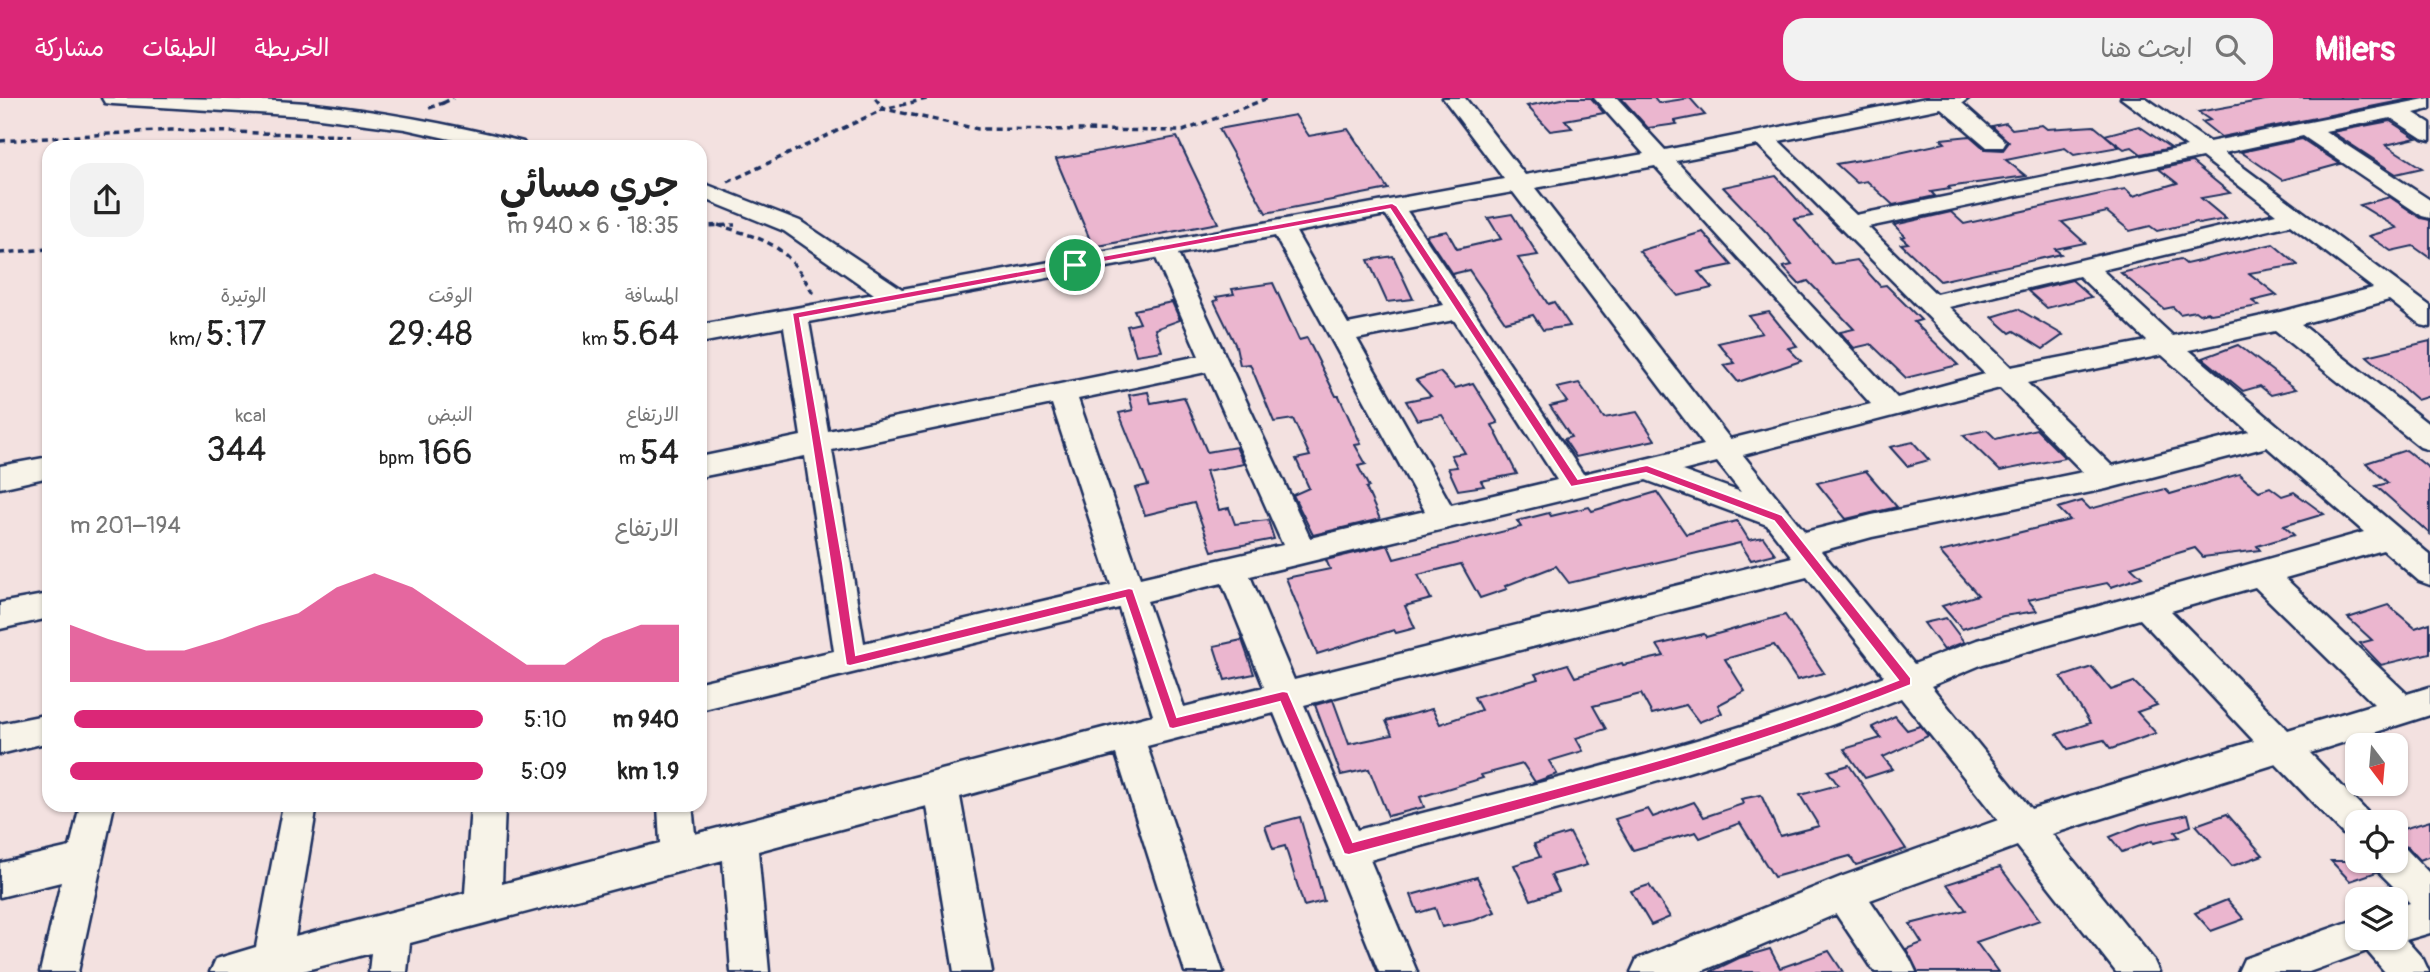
<!DOCTYPE html>
<html lang="ar">
<head>
<meta charset="utf-8">
<style>
	:root { --surface:#fff; --page:#f2f2f2; --text:#222; --muted:#767676; --accent:#db2777 }
	body { margin:0; font-family:Pangolin,"Playpen Sans Arabic",sans-serif; background:var(--page); color:var(--text); direction:rtl; height:100vh; display:flex; flex-direction:column; font-size:26px; white-space:nowrap }
	* { box-sizing:border-box; margin:0 }
	p { font-size:23px; color:var(--muted) }
	.icon { flex:none; width:38px; height:38px; fill:none; stroke:currentColor; stroke-width:2; stroke-linecap:round; stroke-linejoin:round }
	.map { position:relative; flex:1; overflow:hidden; direction:ltr }
	.sheet { position:absolute; left:42px; top:42px; width:665px; height:672px; display:flex; flex-direction:column; background:var(--surface); border-radius:21px; box-shadow:0 2px 5px #0004; direction:rtl }
	.sheet>* { flex:none }
	.needle { width:46px; rotate:164deg }
	.controls { position:absolute; left:2345px; top:635px; display:grid; gap:14px }
	.controls a { display:grid; place-items:center; width:63px; height:63px; border-radius:14px; background:var(--surface); box-shadow:0 2px 5px #0004; font-size:35px }
	.pin { position:absolute; display:grid; place-items:center; width:60px; height:60px; color:#fff; margin:-30px; border:4px solid #fff; border-radius:50%; box-shadow:0 2px 7px #0007 }
	.round { display:grid; place-items:center; flex:none; width:74px; height:74px; border-radius:21px; background:var(--page) }
	.summary { display:flex; align-items:center; justify-content:space-between; height:119px; padding:0 28px }
	h1 { font-size:38px; font-weight:600; line-height:52px }
	.figures { display:grid; grid-template-columns:repeat(3,1fr); gap:10px; height:119px; padding:7px 28px }
	.figures div { display:grid; align-content:center }
	.figures b { font-size:35px; font-weight:600 }
	.figures small { font-size:19px; font-weight:400 }
	.figures p { font-size:19px }
	.chart { height:196px; padding:14px 28px }
	.chart p { display:flex; justify-content:space-between }
	.chart svg { width:100%; height:126px; margin-top:7px; fill:var(--accent); opacity:.7 }
	ul { padding:0 28px; list-style:none; font-size:23px }
	li { display:grid; grid-template-columns:112px 84px 1fr; align-items:center; height:52px }
	li i { height:18px; border-radius:9px; background:var(--accent) }
	header { display:flex; align-items:center; gap:42px; box-sizing:border-box; height:98px; padding:0 35px; background:var(--accent); color:#fff }
	header strong { font-size:33px }
	nav { display:flex; gap:38px; margin-inline-start:auto; font-size:24px }
	.search { width:490px; height:63px; background:var(--page); display:flex; align-items:center; gap:18px; box-sizing:border-box; padding:0 24px; border-radius:21px; color:var(--muted); font-size:26px }
	.map>svg:first-child { display:block }
	.building { fill:#ebb6cf; stroke:#1b2f5e; stroke-width:2 }
	.lines { fill:none; stroke-linecap:round; stroke-linejoin:round }
	.minor-casing { stroke:#1b2f5e; stroke-width:5 }
	.path { stroke:#1b2f5e; stroke-width:3.5; stroke-dasharray:6 4.5; stroke-linecap:butt }
	.minor { fill:#f7f3e8; fill-rule:evenodd }
	.route { fill:#db2777; stroke:#fff; stroke-width:2; fill-rule:evenodd }
</style>
</head>
<body>
<header>
<strong>Milers</strong>
<div class="search"><svg class="icon" aria-label="search" viewBox="0 0 24 24"><circle cx="10" cy="10" r="6"/><path d="M15 15l6 6"/></svg>ابحث هنا</div>
<nav><a>الخريطة</a><a>الطبقات</a><a>مشاركة</a></nav>
</header>
<div class="map">
<svg width="2430" height="874" viewBox="0 0 2430 874">
	<rect width="100%" height="100%" fill="#f3e1e0"/>
	<filter id="ink" filterUnits="userSpaceOnUse"><feTurbulence type="fractalNoise" baseFrequency=".0143" numOctaves="2"/><feDisplacementMap in="SourceGraphic" scale="14" xChannelSelector="R" yChannelSelector="G"/><feConvolveMatrix kernelMatrix="1 2 1 2 8 2 1 2 1" color-interpolation-filters="sRGB"/></filter>
	<g filter="url(#ink)">
		<!-- building -->
		<g class="building">
			<path d="M1567,0H1591L1604,15L1565,22L1572,30L1550,33L1527,8Z"/>
			<path d="M1621,0H1654L1658,5L1690,0L1705,17L1675,23L1677,26L1648,30Z"/>
			<path d="M2276,0H2415L2221,39L2202,24L2210,22L2198,14Z"/>
			<path d="M1295,17L1309,38L1348,31L1388,91L1266,115L1219,31Z"/>
			<path d="M2390,23L2416,40L2386,47L2422,70L2396,76L2332,34Z"/>
			<path d="M2006,25L2012,31L2042,27L2047,31L2094,28L2105,37L2139,28L2171,50L2141,56L2132,49L2124,51L2105,37L2119,49L2074,57L2065,50L2006,62L2026,78L1948,89L1950,91L1931,94L1935,98L1893,107L1867,83L1857,85L1836,66L1890,57L1945,45L1941,41L1970,38L1985,51L2003,52L2009,44L1992,28Z"/>
			<path d="M1177,39L1218,125L1093,149L1056,61Z"/>
			<path d="M2302,41L2340,66L2282,82L2241,54Z"/>
			<path d="M2192,64L2230,95L2201,100L2226,121L2199,126L2196,124L2157,133L2150,128L2130,133L2107,114L2062,124L2085,145L2055,151L2061,156L1940,183L1901,146L1908,145L1901,139L1905,138L1894,127L1951,114L1964,126L2119,92L2126,91L2133,98L2177,85L2159,71Z"/>
			<path d="M1776,78L1812,118L1794,121L1833,166L1857,162L1880,188L1886,187L1921,222L1914,224L1958,267L1906,280L1871,246L1854,250L1840,234L1854,231L1808,183L1799,186L1783,169L1792,167L1767,135L1723,89Z"/>
			<path d="M2390,99L2421,120L2430,122V160L2413,148L2391,153L2369,138L2397,130L2360,107Z"/>
			<path d="M1512,116L1538,157L1518,160L1548,206L1554,204L1570,228L1543,232L1533,217L1505,224L1469,172L1452,176L1426,137L1447,133L1457,151L1501,141L1488,120Z"/>
			<path d="M1703,134L1732,167L1698,174L1712,190L1678,198L1639,153Z"/>
			<path d="M2273,146L2298,167L2249,175L2277,197L2252,203L2259,208L2211,216L2208,214L2199,216L2195,213L2180,216L2173,209L2164,211L2121,175L2180,161L2186,166Z"/>
			<path d="M1393,158L1413,201L1387,204L1368,162Z"/>
			<path d="M2072,182L2091,199L2047,210L2028,193Z"/>
			<path d="M1273,185L1299,242L1307,240L1336,298H1339L1361,346L1355,347L1366,366L1358,368L1369,389L1366,390L1380,421L1313,437L1293,397L1309,390L1296,361L1310,358L1293,321L1274,324L1250,266L1240,267L1236,248L1214,203L1218,202L1216,199L1234,196L1232,191Z"/>
			<path d="M1172,204L1180,222L1155,231L1162,253L1136,257L1127,228L1140,225L1134,212Z"/>
			<path d="M2018,211L2063,237L2043,251L2014,233L2010,235L1992,219Z"/>
			<path d="M1769,214L1797,248L1788,250L1801,263L1738,284L1724,267L1735,265L1718,245L1762,235L1749,218Z"/>
			<path d="M2430,243V298L2417,302L2367,258Z"/>
			<path d="M2238,247L2296,291L2271,297L2260,288L2243,293L2203,260Z"/>
			<path d="M1440,274L1455,290L1473,285L1498,325L1492,327L1517,376L1481,383L1484,388L1458,392L1448,370L1457,369L1451,357L1465,355L1442,317L1417,322L1406,303L1431,298L1416,282Z"/>
			<path d="M1579,285L1604,320L1637,314L1655,342L1576,359L1564,341L1571,339L1550,308L1567,304L1557,290Z"/>
			<path d="M1148,294L1151,305L1184,299L1207,354L1236,349L1244,366L1206,373L1219,412L1229,410L1235,426L1268,422L1274,441L1212,453L1194,405L1145,417L1135,390L1148,387L1119,315L1133,312L1129,297Z"/>
			<path d="M2036,331L2065,360L2000,373L1963,337L1987,332L1996,341Z"/>
			<path d="M1913,344L1929,362L1907,368L1890,349Z"/>
			<path d="M2406,352L2430,371V436L2376,388L2388,385L2366,365Z"/>
			<path d="M1866,373L1897,409L1846,421L1817,385Z"/>
			<path d="M2239,376L2259,393L2270,389L2282,398L2294,394L2324,416L2284,428L2294,437L2257,448L2260,452L2203,459L2195,450L2131,469L2142,479L2111,489L2107,485L2028,502L2037,513L2003,518L1962,531L1942,508L1978,497L1940,454L2070,422L2058,410L2082,403L2090,411L2165,391L2170,396Z"/>
			<path d="M1657,394L1686,436L1737,423L1749,442L1763,439L1775,456L1751,462L1740,445L1569,485L1556,468L1505,488L1507,491L1480,500L1461,466L1418,477L1431,501L1405,508L1415,530L1396,535L1394,532L1317,556L1286,480L1330,471L1326,462L1388,447L1394,461L1521,429L1517,423L1549,415L1551,418L1589,409L1592,413Z"/>
			<path d="M2388,507L2415,530L2430,525V555L2381,567L2360,545L2372,542L2348,520Z"/>
			<path d="M1785,517L1824,575L1797,582L1774,547L1725,561L1745,593L1718,607L1722,615L1699,624L1686,607L1652,616L1641,596L1593,608L1606,631L1576,640L1583,653L1549,663L1557,676L1535,684L1523,666L1481,677L1483,680L1420,699L1424,709L1388,718L1369,671L1341,677L1315,607L1333,602L1349,646L1392,637L1386,623L1432,611L1440,626L1481,612L1474,599L1538,581L1535,576L1568,566L1575,579L1622,565L1623,567L1664,558L1657,547L1704,536L1706,539Z"/>
			<path d="M1946,520L1964,544L1944,552L1924,525Z"/>
			<path d="M1242,542L1254,576L1225,582L1214,548Z"/>
			<path d="M2092,569L2111,592L2134,584L2157,607L2137,614L2156,635L2111,651L2104,642L2068,651L2057,636L2090,625L2061,579Z"/>
			<path d="M1895,618L1907,632L1920,628L1928,638L1883,659L1893,671L1865,680L1844,651L1881,640L1872,629Z"/>
			<path d="M1849,667L1906,751L1856,767L1850,758L1774,779L1740,725L1700,740L1696,734L1633,752L1615,721L1648,711L1653,719L1694,704L1704,719L1743,706L1741,701L1761,697L1780,738L1819,728L1800,697L1838,687L1828,673Z"/>
			<path d="M2188,716L2191,728L2175,734L2179,739L2153,745L2152,743L2122,754L2110,739L2140,727Z"/>
			<path d="M2227,716L2263,757L2232,768L2196,727Z"/>
			<path d="M1300,719L1324,803L1304,808L1285,748L1273,751L1265,728Z"/>
			<path d="M2430,723V758L2420,762L2408,749L2396,745V733Z"/>
			<path d="M1570,735L1587,767L1551,777L1559,793L1531,802L1514,767L1540,759L1534,746Z"/>
			<path d="M2331,763H2373L2377,774L2350,783Z"/>
			<path d="M2000,769L2040,822L1976,844L1998,874H1918L1906,851L1922,845L1910,826L1966,812L1947,786Z"/>
			<path d="M1477,779L1495,814L1475,822L1442,829L1435,810L1418,815L1411,797Z"/>
			<path d="M1649,787L1670,819L1651,827L1631,793Z"/>
			<path d="M2227,802L2244,821L2211,833L2195,815Z"/>
			<path d="M1770,851L1780,870L1829,853L1843,874H1710L1739,860Z"/>
		</g>
		<g class="lines">
			<defs>
				<g id="minor">
					<path d="M102,0C170,0 239,0 306,5C380,13 451,26 523,44L526,49H486L405,31L304,18L113,6L105,5Z"/>
					<path d="M1443,0H1465L1525,77L1644,56L1594,0H1617L1665,52L1926,0H1969L1962,5L2006,44L2003,49H1987L1941,10L1779,43L1856,117L2187,49L2121,0H2146L2209,44L2430,0V11L2414,15L2430,25V42L2422,40L2391,20L2325,33L2430,102V120L2422,118L2303,38L2224,55L2430,208V229L2421,227L2389,202L2301,226L2430,327V352L2420,349L2275,233L2189,252L2430,457V487L2419,483L2383,452L2285,480L2407,596L2430,589V617L2310,655L2369,716L2373,724H2357V743L2345,738L2276,666L2052,736L2153,861L2159,874H2116L2017,748L1870,802L1910,861L1916,874H1875L1836,816L1700,874H1631L1637,861L1843,778L1998,722L1901,600C1730,670 1548,713 1370,762L1417,874H1379L1274,615L1147,648L1223,874H1185L1116,656L960,699L992,874H954L927,708L758,753L769,874H731L723,762L410,845L407,874H369L371,855L299,874H210L216,861L256,849L283,707H317L295,839L465,795L471,707H505L502,786L660,745L658,707H692L695,736L1153,617L1119,510L700,612V584L834,553L805,358L700,379V359L801,338L784,229L700,245V227L874,196L784,133L700,99V84L800,123L902,191L1504,81ZM1758,47L1985,276L1897,300L1676,63ZM2202,59L2276,116L1936,196L1868,129ZM1655,68L1871,306L1730,341L1535,90ZM1513,94L1704,347L1583,376L1407,113ZM1386,117L1444,207L1348,226L1296,134ZM2290,127L2373,190L2280,214L2173,238L2102,172ZM1275,138L1425,413L1310,440L1178,156ZM1156,160L1199,258L828,333L809,224ZM2079,178L2147,243L2011,269L1949,209ZM1454,222L1557,382L1451,407L1357,241ZM2162,257L2249,334L2112,368L2027,285ZM1206,274L1283,447L1140,480L1078,301ZM2000,290L2083,374L1872,417L1805,434L1743,357ZM1052,306L1111,487L864,545L832,352ZM2267,349L2364,434L1977,542L1914,566L1821,453L1872,439L2106,391ZM1717,364L1741,394L1682,373ZM1646,382L1767,427L1792,459L1294,582L1250,478ZM1807,479L1884,578C1714,646 1534,685 1357,732L1304,607ZM1222,485L1264,589L1184,609L1147,503ZM2255,489L2374,606L2288,632L2171,513ZM2140,521L2254,643L2031,711L1931,588L1983,566Z"/>
					<path d="M49,359V379L0,390V368Z"/>
					<path d="M49,496V520L0,531V505Z"/>
					<path d="M49,616V644L0,656V626Z"/>
					<path d="M80,707H114L78,874H40L61,784L0,799V765L70,749Z"/>
					<path d="M2396,747L2406,751L2430,776V835L2406,842L2423,861L2429,874H2385L2367,853L2309,874H2238L2244,861L2357,821V840H2396V809L2410,805L2380,775L2375,763H2396Z"/>
				</g>
			</defs>
			<!-- minor casing -->
			<use href="#minor" class="minor-casing"/>
			<!-- path -->
			<g class="path">
				<path d="M875,0L884,11L978,31L1183,33L1268,0"/>
				<path d="M443,5L453,0"/>
				<path d="M429,10L443,5L440,0"/>
				<path d="M0,43L171,32L351,38"/>
				<path d="M728,84L884,11L931,0"/>
				<path d="M718,127C769,143 785,145 812,194L810,197"/>
				<path d="M700,128L735,127"/>
				<path d="M0,155L49,151"/>
			</g>
			<!-- minor -->
			<use href="#minor" class="minor"/>
		</g>
	</g>
	<!-- route -->
	<path class="route" d="M1392,105L1397,108L1578,381L1647,367L1782,417L1911,580V587C1729,660 1538,706 1349,757L1344,756L1280,604L1173,631L1169,630L1125,500L850,568L846,567L792,215ZM1390,111L1571,389L1646,375L1774,423L1898,582C1722,652 1536,695 1353,744L1288,594L1283,593L1177,619L1133,491L1129,490L856,557L843,465L800,220Z"/>
</svg>
<div class="controls">
<a><svg class="needle" viewBox="-14 -14 28 28"><path d="M0-13l5 13h-10z" fill="#e53935"/><path d="M0 13l5-13h-10z" fill="#767676"/></svg></a>
<a><svg class="icon" aria-label="locate" viewBox="0 0 24 24"><circle cx="12" cy="12" r="6"/><path d="M12 2v4M12 18v4M2 12h4M18 12h4"/></svg></a>
<a><svg class="icon" aria-label="layers" viewBox="0 0 24 24"><path d="M12 4l9 5-9 5-9-5zM3 14l9 5 9-5"/></svg></a>
</div>
<div class="pin" style="left:1075px;top:167px;background:#1e9e55"><svg class="icon" aria-label="arrive" viewBox="0 0 24 24"><path d="M6 21V4h12l-3 4 3 4H6"/></svg></div>
<section class="sheet">
<div class="summary"><div><h1>جري مسائي</h1><p>18:35 · 6 × 940 m</p></div><a class="round"><svg class="icon" aria-label="share" viewBox="0 0 24 24"><path d="M12 15V3M7 8l5-5 5 5M5 13v7h14v-7"/></svg></a></div>
<div class="figures">
<div><p>المسافة</p><b>5.64<small> km</small></b></div>
<div><p>الوقت</p><b>29:48</b></div>
<div><p>الوتيرة</p><b>5:17<small> /km</small></b></div>
</div>
<div class="figures">
<div><p>الارتفاع</p><b>54<small> m</small></b></div>
<div><p>النبض</p><b>166<small> bpm</small></b></div>
<div><p>kcal</p><b>344</b></div>
</div>
<div class="chart"><p><span>الارتفاع</span>194–201 m</p>
<svg viewBox="0 0 160 44" preserveAspectRatio="none"><path d="M0 44V24L10 29L20 33L30 33L40 29L50 24L60 20L70 11L80 6L90 11L100 20L110 29L120 38L130 38L140 29L150 24L160 24V44z"/></svg>
</div>
<ul>
<li><b>940 m</b>5:10<i style="width:99%"></i></li>
<li><b>1.9 km</b>5:09<i style="width:100%"></i></li>
</ul>
</section>
</div>
</body>
</html>
